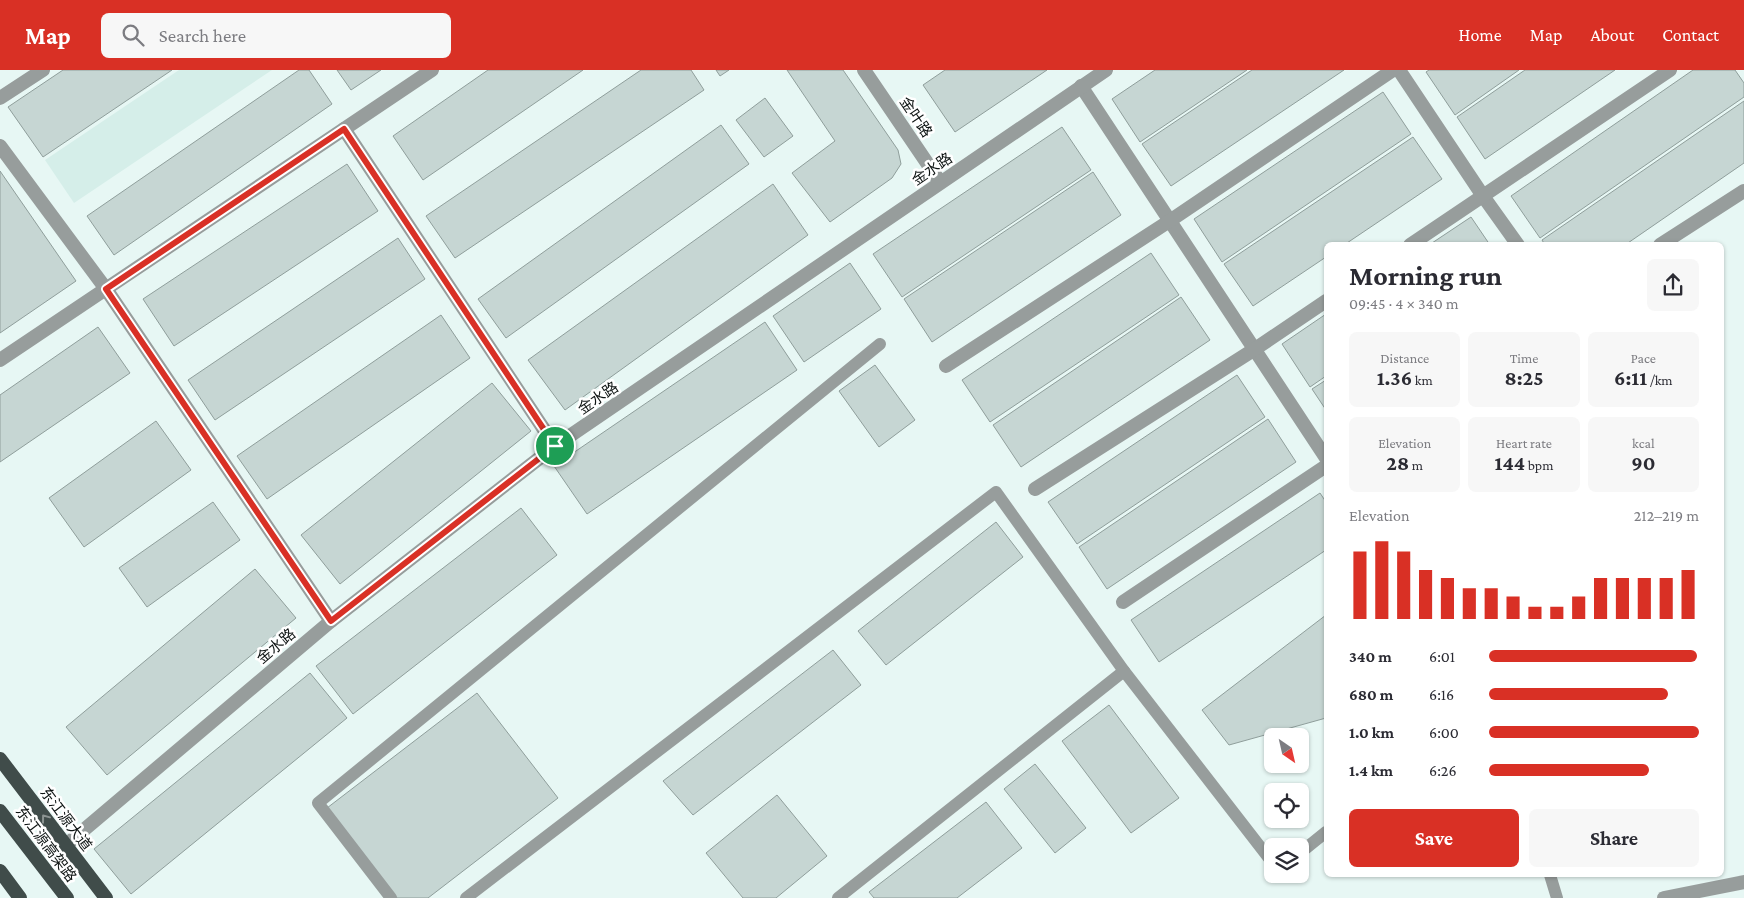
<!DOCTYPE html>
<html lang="en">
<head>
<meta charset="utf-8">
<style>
	:root { --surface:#fff; --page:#f7f7f7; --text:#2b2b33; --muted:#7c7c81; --accent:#d93025 }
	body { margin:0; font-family:"Crimson Pro","Noto Sans SC",serif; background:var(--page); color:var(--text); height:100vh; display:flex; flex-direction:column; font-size:19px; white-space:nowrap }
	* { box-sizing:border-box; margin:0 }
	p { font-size:16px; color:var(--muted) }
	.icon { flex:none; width:28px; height:28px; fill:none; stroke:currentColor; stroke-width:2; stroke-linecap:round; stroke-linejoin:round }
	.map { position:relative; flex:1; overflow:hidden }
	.panel { position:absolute; left:1324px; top:172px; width:400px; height:635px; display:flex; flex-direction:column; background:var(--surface); border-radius:8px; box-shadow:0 1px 4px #0004 }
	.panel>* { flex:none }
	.needle { width:32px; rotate:146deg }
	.buttons { position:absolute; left:1264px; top:658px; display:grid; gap:10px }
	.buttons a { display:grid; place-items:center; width:45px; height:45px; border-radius:8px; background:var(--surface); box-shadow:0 1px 4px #0004; font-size:25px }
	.pin { position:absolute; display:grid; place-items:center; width:42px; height:42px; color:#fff; margin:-21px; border:2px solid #fff; border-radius:50%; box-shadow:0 1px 5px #0007 }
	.round { display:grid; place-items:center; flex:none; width:52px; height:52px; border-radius:8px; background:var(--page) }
	.summary { display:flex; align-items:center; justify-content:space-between; height:85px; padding:0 25px }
	h1 { font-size:28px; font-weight:700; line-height:38px }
	.figures { display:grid; grid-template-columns:repeat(3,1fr); gap:8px; height:85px; padding:5px 25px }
	.figures div { display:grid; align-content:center; border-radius:8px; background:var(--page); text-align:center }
	.figures b { font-size:21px; font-weight:700 }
	.figures small { font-size:14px; font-weight:400 }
	.figures p { font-size:14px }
	.chart { height:140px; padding:10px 25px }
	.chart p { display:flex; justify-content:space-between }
	.chart svg { width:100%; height:90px; margin-top:5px; stroke:var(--accent); stroke-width:6 }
	.primary-button { display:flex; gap:10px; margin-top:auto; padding:10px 25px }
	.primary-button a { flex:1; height:58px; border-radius:8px; background:var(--accent); color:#fff; font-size:20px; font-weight:700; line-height:58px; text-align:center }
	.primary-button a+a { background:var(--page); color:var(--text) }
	ul { padding:0 25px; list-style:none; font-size:16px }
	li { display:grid; grid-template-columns:80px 60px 1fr; align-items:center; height:38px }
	li i { height:12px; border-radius:6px; background:var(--accent) }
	header { display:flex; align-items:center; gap:30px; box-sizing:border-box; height:70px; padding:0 25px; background:var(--accent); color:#fff }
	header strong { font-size:24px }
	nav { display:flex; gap:28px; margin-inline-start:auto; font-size:18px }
	.search { width:350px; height:45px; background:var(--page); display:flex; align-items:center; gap:12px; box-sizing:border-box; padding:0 18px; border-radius:8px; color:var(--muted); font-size:19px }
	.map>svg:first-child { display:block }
	.built { fill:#d5eee9 }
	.building { fill:#c6d6d3; stroke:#8f9e9b }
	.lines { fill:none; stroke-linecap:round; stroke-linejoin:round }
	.service { stroke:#979d9c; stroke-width:12 }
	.minor { stroke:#979d9c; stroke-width:14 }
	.tertiary { stroke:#979d9c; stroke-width:14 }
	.trunk { stroke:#404c4a; stroke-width:14 }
	.oneway { stroke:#8c9492 }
	.route-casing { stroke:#fff; stroke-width:10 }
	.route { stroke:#d93025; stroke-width:6 }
	.labels { text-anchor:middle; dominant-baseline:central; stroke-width:5; stroke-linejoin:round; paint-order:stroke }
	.street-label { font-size:15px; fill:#0d1312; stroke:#fff }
</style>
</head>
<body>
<header>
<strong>Map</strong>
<div class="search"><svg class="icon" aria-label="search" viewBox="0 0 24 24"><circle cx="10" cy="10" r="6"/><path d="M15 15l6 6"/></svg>Search here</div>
<nav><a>Home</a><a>Map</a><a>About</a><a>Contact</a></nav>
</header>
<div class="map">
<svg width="1744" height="828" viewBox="0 0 1744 828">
	<rect width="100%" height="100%" fill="#e7f7f4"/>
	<!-- built -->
	<path class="built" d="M179,0H272L74,133L45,90Z"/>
	<!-- building -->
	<g class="building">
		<path d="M63,0H172L43,87L8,37Z"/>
		<path d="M299,0H309L332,34L114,185L87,146Z"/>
		<path d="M337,0H381L351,20Z"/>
		<path d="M488,0H583L423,110L393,66Z"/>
		<path d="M641,0H691L704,20L455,188L426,146Z"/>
		<path d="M716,0H729L720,6Z"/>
		<path d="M787,0H843L898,80L901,94L892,108L830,152L792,103L835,71Z"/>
		<path d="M945,0H1047L955,62L923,15Z"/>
		<path d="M1155,0H1247L1140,72L1112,29Z"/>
		<path d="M1252,0H1344L1171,116L1142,74Z"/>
		<path d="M1429,0H1519L1455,45L1426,2Z"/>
		<path d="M1525,0H1615L1485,89L1457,47Z"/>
		<path d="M1693,0H1735L1744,13V27L1540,168L1511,126Z"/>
		<path d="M1383,22L1411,64L1222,192L1194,149Z"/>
		<path d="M765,28L793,66L764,87L736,50Z"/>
		<path d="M1744,31V93L1625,175H1545L1542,170Z"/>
		<path d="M721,55L749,94L506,268L478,229Z"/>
		<path d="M1062,57L1091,100L902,227L873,184Z"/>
		<path d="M1413,67L1442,109L1344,175H1326V187L1253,236L1224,194Z"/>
		<path d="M347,94L378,141L174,276L143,229Z"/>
		<path d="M0,101L76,211L0,263Z"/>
		<path d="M1093,102L1121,145L932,272L904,229Z"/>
		<path d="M773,114L808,165L565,340L528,290Z"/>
		<path d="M1471,147L1490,175H1429Z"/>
		<path d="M398,168L425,209L215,350L188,310Z"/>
		<path d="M1151,183L1179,225L990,352L962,310Z"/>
		<path d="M850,193L881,239L804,292L773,246Z"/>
		<path d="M1181,227L1210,270L1021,397L993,355Z"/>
		<path d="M1326,244V306L1310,317L1282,274Z"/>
		<path d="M441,245L470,288L267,429L237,386Z"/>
		<path d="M765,252L797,300L587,444L554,396Z"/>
		<path d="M98,257L130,303L0,392V325Z"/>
		<path d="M875,295L915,350L879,377L839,321Z"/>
		<path d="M1237,305L1265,347L1077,474L1048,432Z"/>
		<path d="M1326,310V340L1312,319Z"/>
		<path d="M492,313L531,361L340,514L301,465Z"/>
		<path d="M1268,349L1296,392L1107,519L1079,477Z"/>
		<path d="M156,351L191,400L84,477L49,428Z"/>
		<path d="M1320,423L1326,432V480L1159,592L1131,550Z"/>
		<path d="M213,432L240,470L147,537L119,498Z"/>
		<path d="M521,438L557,485L353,644L316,596Z"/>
		<path d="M996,452L1023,487L886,595L858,561Z"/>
		<path d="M255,499L296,548L107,705L66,657Z"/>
		<path d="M1326,545V648L1229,675L1202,640Z"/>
		<path d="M833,580L861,615L693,745L663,711Z"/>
		<path d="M310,603L347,648L131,824L94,779Z"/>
		<path d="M477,623L558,728L428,828H397L327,738Z"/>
		<path d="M1109,635L1179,728L1131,763L1062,671Z"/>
		<path d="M1035,694L1086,758L1055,783L1004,719Z"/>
		<path d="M777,725L827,786L776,828H743L706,783Z"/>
		<path d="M986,732L1022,778L957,828H874L869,822Z"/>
	</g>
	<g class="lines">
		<!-- service -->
		<g class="service">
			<path d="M1300,783L1326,762"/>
			<path d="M1550,805L1557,828"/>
			<path d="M391,828L318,733L880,274"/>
			<path d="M466,828L996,422L1124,601"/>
			<path d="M838,828L1124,601L1272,792"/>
		</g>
		<!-- minor -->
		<g class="minor">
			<path d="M1399,0L1483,126L1518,175"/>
			<path d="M1081,16L1326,388"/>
			<path d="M0,28L43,0"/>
			<path d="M344,59L555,376"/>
			<path d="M0,76L106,219L331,551"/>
			<path d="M1410,175L1670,0"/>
			<path d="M1660,175L1744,121"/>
			<path d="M946,296L1171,150L1393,0"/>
			<path d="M1035,419L1255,279L1326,231"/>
			<path d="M1123,532L1326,396"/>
		</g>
		<!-- tertiary -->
		<g class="tertiary">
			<path d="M864,0L940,112"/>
			<path d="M0,290L432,0"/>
			<path d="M66,775L331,551L555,376L1106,0"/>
			<path d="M1664,828L1744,812"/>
		</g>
		<!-- trunk -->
		<g class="trunk">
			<path d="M0,689L106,828"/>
			<path d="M0,741L67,828"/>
			<path d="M0,801L20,828"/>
		</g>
	</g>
	<!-- one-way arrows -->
	<defs><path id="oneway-chevron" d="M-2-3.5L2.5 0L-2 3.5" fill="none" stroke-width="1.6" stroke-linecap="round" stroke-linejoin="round" transform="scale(1.25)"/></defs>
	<use class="oneway" href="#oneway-chevron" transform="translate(45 748) rotate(-127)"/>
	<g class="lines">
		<defs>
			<path id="route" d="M344,59L555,376L331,551L106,219Z"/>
		</defs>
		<!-- route casing -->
		<use href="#route" class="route-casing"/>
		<!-- route -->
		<use href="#route" class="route"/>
	</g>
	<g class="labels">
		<!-- street labels -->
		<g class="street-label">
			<text transform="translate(916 47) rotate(56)">金叶路</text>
			<text transform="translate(932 99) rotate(-34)">金水路</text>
			<text transform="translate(598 328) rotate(-34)">金水路</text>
			<text transform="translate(276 576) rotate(-40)">金水路</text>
			<text transform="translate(66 749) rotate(53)">东江源大道</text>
			<text transform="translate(46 774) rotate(53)">东江源高架路</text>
		</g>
	</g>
</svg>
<div class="buttons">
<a><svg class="needle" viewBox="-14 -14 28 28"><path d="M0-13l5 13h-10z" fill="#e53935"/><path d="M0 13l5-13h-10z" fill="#7c7c81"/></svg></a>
<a><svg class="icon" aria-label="locate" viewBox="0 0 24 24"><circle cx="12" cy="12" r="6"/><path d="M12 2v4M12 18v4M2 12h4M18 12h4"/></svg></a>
<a><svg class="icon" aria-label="layers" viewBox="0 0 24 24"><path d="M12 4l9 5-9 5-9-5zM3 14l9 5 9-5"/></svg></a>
</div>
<div class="pin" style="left:555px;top:376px;background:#1e9e55"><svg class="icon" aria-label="arrive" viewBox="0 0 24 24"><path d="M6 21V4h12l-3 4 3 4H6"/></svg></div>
<section class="panel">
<div class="summary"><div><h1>Morning run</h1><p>09:45 · 4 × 340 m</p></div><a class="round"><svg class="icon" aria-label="share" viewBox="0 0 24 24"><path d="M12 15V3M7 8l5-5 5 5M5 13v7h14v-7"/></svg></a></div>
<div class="figures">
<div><p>Distance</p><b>1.36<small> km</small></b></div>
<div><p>Time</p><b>8:25</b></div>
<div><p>Pace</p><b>6:11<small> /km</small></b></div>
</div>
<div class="figures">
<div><p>Elevation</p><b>28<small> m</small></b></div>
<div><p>Heart rate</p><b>144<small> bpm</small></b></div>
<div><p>kcal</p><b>90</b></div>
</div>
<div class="chart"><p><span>Elevation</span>212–219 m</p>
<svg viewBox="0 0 160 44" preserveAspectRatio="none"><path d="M5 44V11M15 44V6M25 44V11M35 44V20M45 44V24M55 44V29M65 44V29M75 44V33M85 44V38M95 44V38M105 44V33M115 44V24M125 44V24M135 44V24M145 44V24M155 44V20"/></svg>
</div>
<ul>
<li><b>340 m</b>6:01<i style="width:99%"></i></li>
<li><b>680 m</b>6:16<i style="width:85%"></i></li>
<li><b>1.0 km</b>6:00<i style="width:100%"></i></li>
<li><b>1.4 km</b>6:26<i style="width:76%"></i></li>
</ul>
<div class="primary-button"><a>Save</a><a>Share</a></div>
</section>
</div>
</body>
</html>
